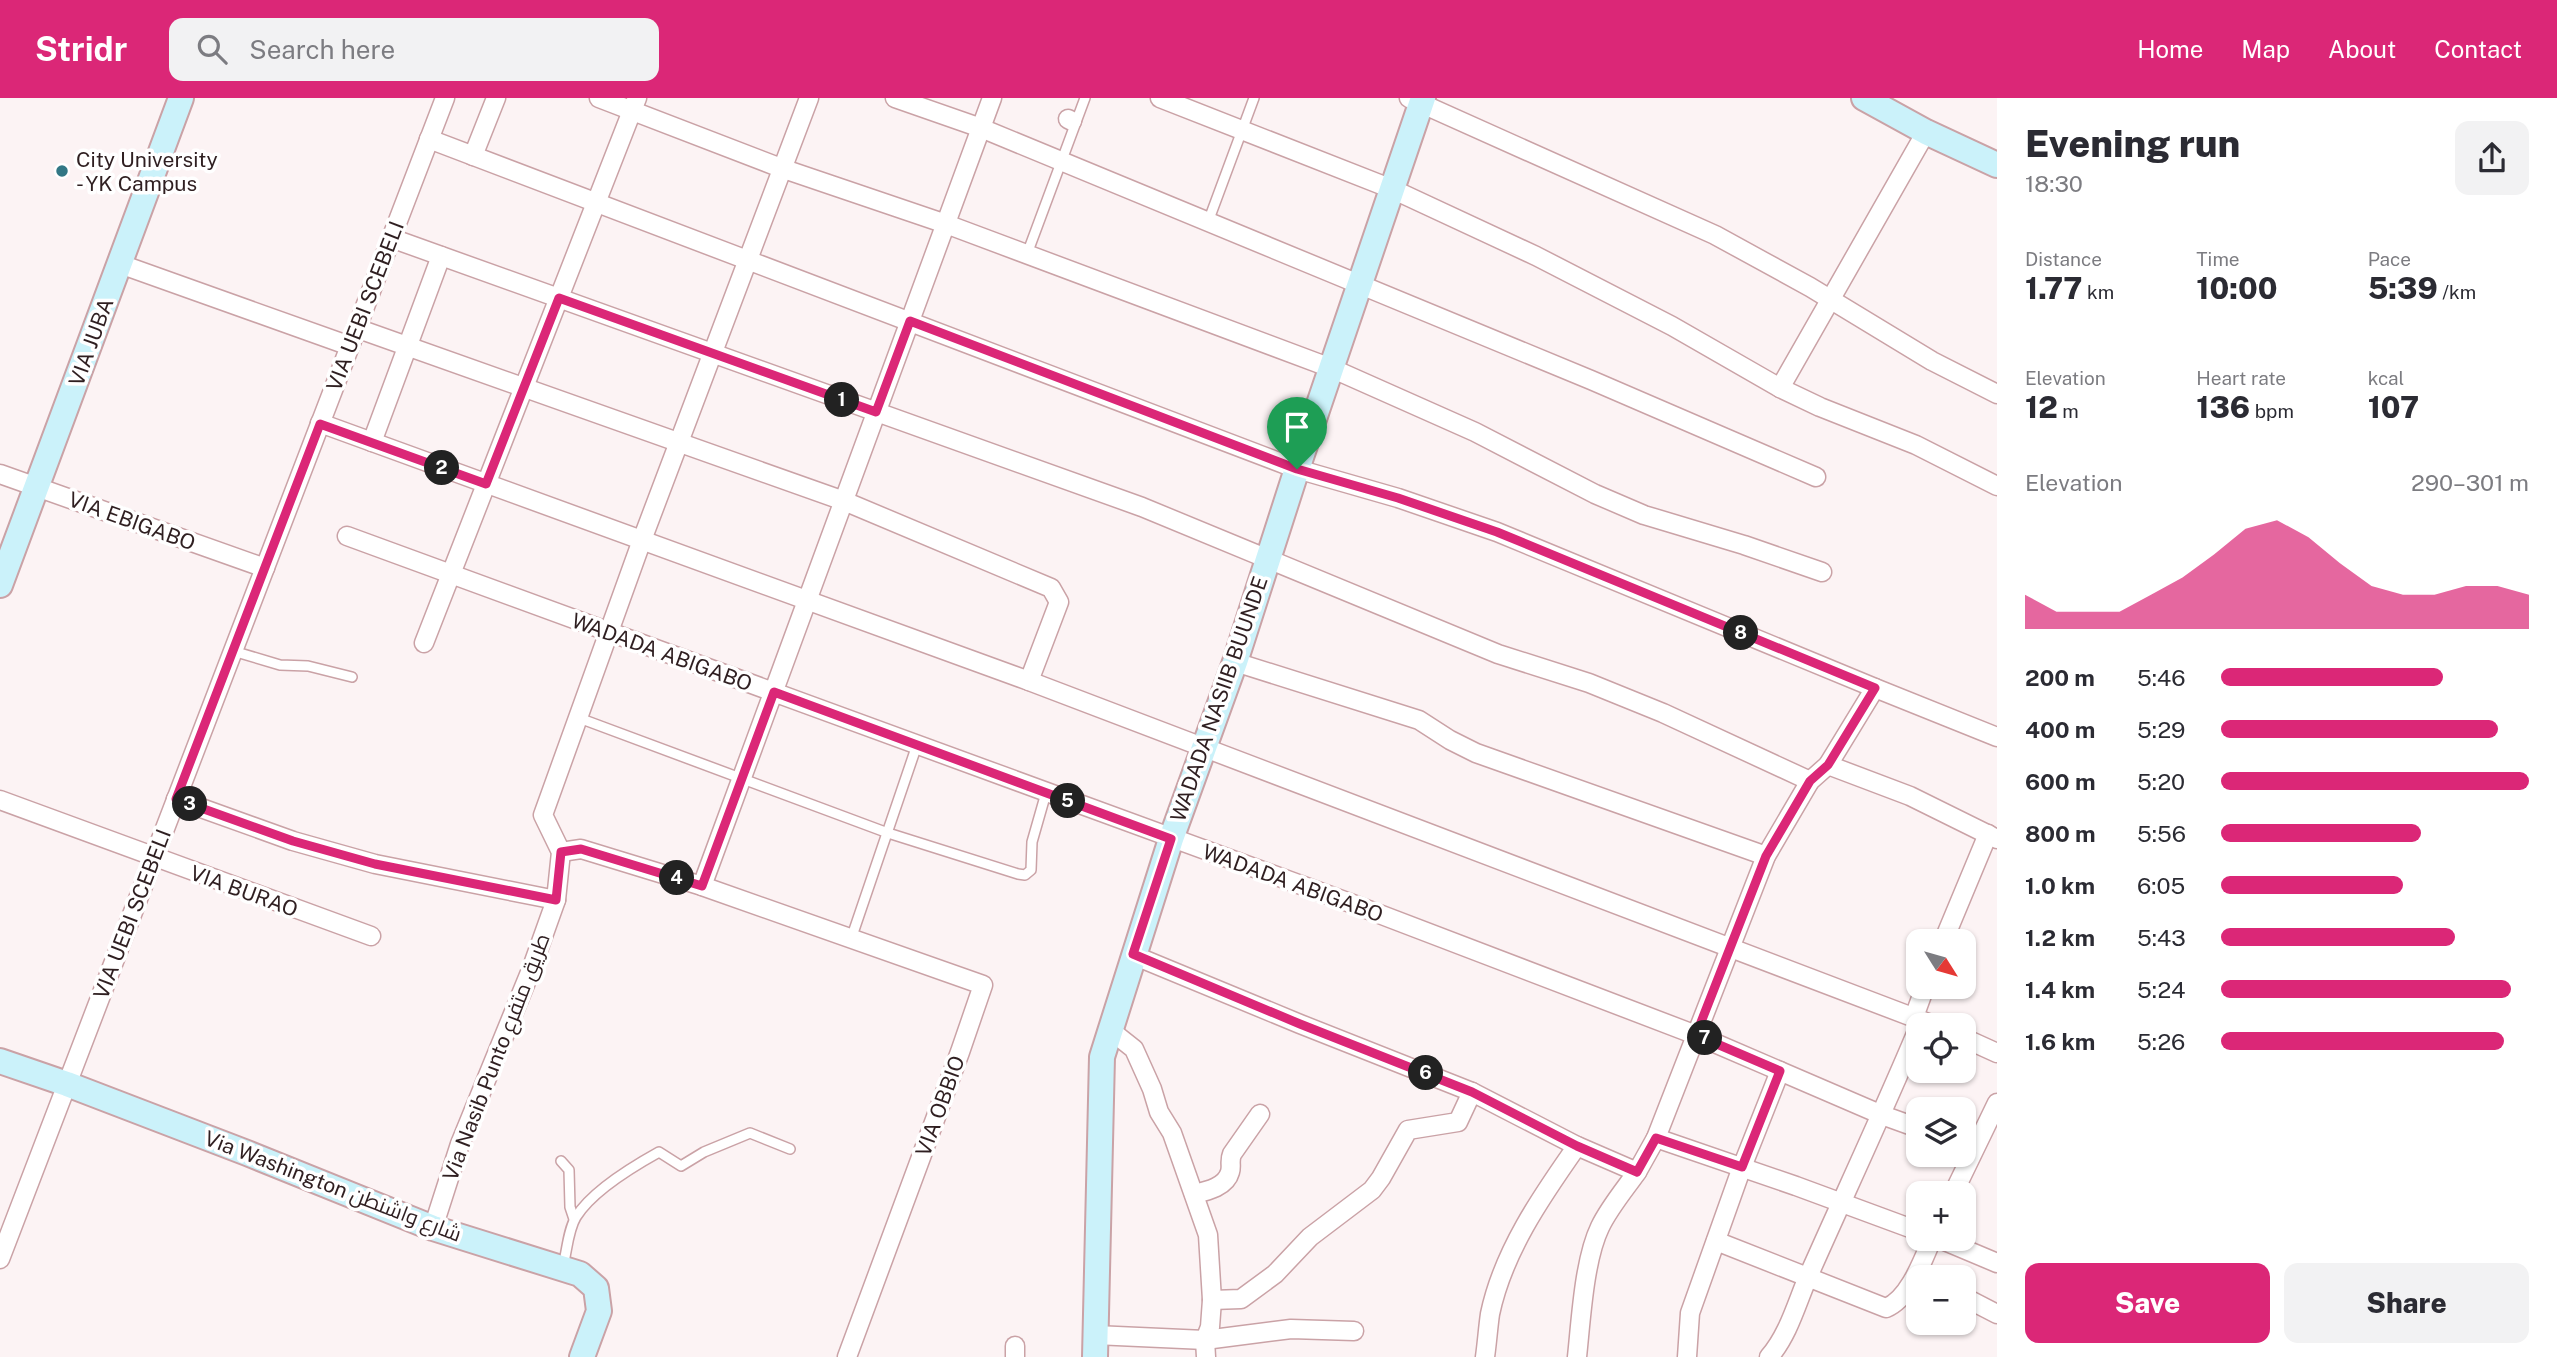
<!DOCTYPE html>
<html lang="en">
<head>
<meta charset="utf-8">
<style>
	:root { --surface:#fff; --page:#f2f2f3; --text:#2b2b33; --muted:#7c7c81; --accent:#db2777 }
	body { margin:0; font-family:"Public Sans",Cairo,sans-serif; background:var(--page); color:var(--text); height:100vh; display:flex; flex-direction:column; font-size:26px; white-space:nowrap }
	* { box-sizing:border-box; margin:0 }
	p { font-size:23px; color:var(--muted) }
	.icon { flex:none; width:38px; height:38px; fill:none; stroke:currentColor; stroke-width:2; stroke-linecap:round; stroke-linejoin:round }
	.map { position:relative; flex:1; overflow:hidden }
	.side { display:flex; flex-direction:column; background:var(--surface); width:560px }
	.side>* { flex:none }
	.needle { width:46px; rotate:127deg }
	.controls { position:absolute; left:1906px; top:831px; display:grid; gap:14px }
	.controls a { display:grid; place-items:center; width:70px; height:70px; border-radius:14px; background:var(--surface); box-shadow:0 2px 5px #0004; font-size:35px }
	.pin { position:absolute; display:grid; place-items:center; width:60px; height:60px; color:#fff; margin:-72px -30px; border-radius:50% 50% 50% 0; rotate:-45deg; box-shadow:0 0 7px #0007 }
	.pin .icon { rotate:45deg }
	.km { position:absolute; width:35px; height:35px; margin:-18px; border-radius:50%; background:#222; color:#fff; font-size:19px; line-height:35px; text-align:center }
	.round { display:grid; place-items:center; flex:none; width:74px; height:74px; border-radius:14px; background:var(--page) }
	.head { display:flex; align-items:center; justify-content:space-between; height:119px; padding:0 28px }
	h1 { font-size:38px; font-weight:800; line-height:52px }
	.metrics { display:grid; grid-template-columns:repeat(3,1fr); gap:10px; height:119px; padding:7px 28px }
	.metrics div { display:grid; align-content:center }
	.metrics b { font-size:30px; font-weight:800 }
	.metrics small { font-size:19px; font-weight:400 }
	.metrics p { font-size:19px }
	.chart { height:196px; padding:14px 28px }
	.chart p { display:flex; justify-content:space-between }
	.chart svg { width:100%; height:126px; margin-top:7px; fill:var(--accent); opacity:.7 }
	.button { display:flex; gap:14px; margin-top:auto; padding:14px 28px }
	.button a { flex:1; height:80px; border-radius:14px; background:var(--accent); color:#fff; font-size:28px; font-weight:800; line-height:80px; text-align:center }
	.button a+a { background:var(--page); color:var(--text) }
	ul { padding:0 28px; list-style:none; font-size:23px }
	li { display:grid; grid-template-columns:112px 84px 1fr; align-items:center; height:52px }
	li i { height:18px; border-radius:9px; background:var(--accent) }
	header { display:flex; align-items:center; gap:42px; box-sizing:border-box; height:98px; padding:0 35px; background:var(--accent); color:#fff }
	header strong { font-size:33px }
	nav { display:flex; gap:38px; margin-inline-start:auto; font-size:24px }
	.search { width:490px; height:63px; background:var(--page); display:flex; align-items:center; gap:18px; box-sizing:border-box; padding:0 24px; border-radius:14px; color:var(--muted); font-size:26px }
	main { display:flex; flex:1; min-height:0 }
	.map>svg:first-child { display:block }
	.lines { fill:none; stroke-linecap:round; stroke-linejoin:round }
	.lane-casing { stroke:#caa2a6; stroke-width:12 }
	.street-casing { stroke:#caa2a6; stroke-width:21 }
	.secondary-casing { stroke:#caa2a6; stroke-width:28 }
	.lane { stroke:#fff; stroke-width:9 }
	.street { stroke:#fff; stroke-width:18 }
	.secondary { stroke:#cbf2fa; stroke-width:24 }
	.route-casing { stroke:#fff; stroke-width:14 }
	.route { stroke:#db2777; stroke-width:9 }
	.poi-dot { fill:#327785; stroke:#fff; stroke-width:2.5 }
	.labels { text-anchor:middle; dominant-baseline:central; stroke-width:7; stroke-linejoin:round; paint-order:stroke }
	.poi-label { font-size:21px; fill:#2f1f21; stroke:#fff; text-anchor:start }
	.street-label { font-size:21px; fill:#2f1f21; stroke:#fff }
</style>
</head>
<body>
<header>
<strong>Stridr</strong>
<div class="search"><svg class="icon" aria-label="search" viewBox="0 0 24 24"><circle cx="10" cy="10" r="6"/><path d="M15 15l6 6"/></svg>Search here</div>
<nav><a>Home</a><a>Map</a><a>About</a><a>Contact</a></nav>
</header>
<main>
<div class="map">
<svg width="1997" height="1259" viewBox="0 0 1997 1259">
	<rect width="100%" height="100%" fill="#fcf3f4"/>
	<g class="lines">
		<defs>
			<g id="lane">
				<path d="M1208,124L1254,0"/>
				<path d="M1027,156L1085,0"/>
				<path d="M233,553L280,567L308,568L352,579"/>
				<path d="M579,620L888,735L1018,776L1025,777L1031,772L1032,744L1046,695"/>
				<path d="M851,841L917,647"/>
				<path d="M561,1063L569,1072L570,1109L574,1121"/>
				<path d="M563,1168C567,1153 568,1132 576,1119C592,1093 632,1069 659,1054L681,1068L704,1054L750,1035L790,1051"/>
			</g>
			<g id="street">
				<path d="M599,0L781,70L946,126L1331,270L1475,334L1595,396L1644,417L1744,447L1822,474"/>
				<path d="M895,0L981,30L1591,282L1816,379"/>
				<path d="M1160,0L1392,91L1536,158L1672,228L1780,290L1820,309L1916,347L1997,388"/>
				<path d="M1409,0L1715,137L1810,189L1932,263L1997,296"/>
				<path d="M1068,21L1072,23"/>
				<path d="M429,41L1297,371L1398,400L1497,434L1875,590"/>
				<path d="M473,58L496,0"/>
				<path d="M391,140L1142,409L1498,556L1589,585L1663,615L1810,683"/>
				<path d="M120,166L350,248"/>
				<path d="M356,230L844,403L1051,490L1059,504L1029,583L1936,928"/>
				<path d="M1780,290L1926,34"/>
				<path d="M320,325L1029,583"/>
				<path d="M372,344L441,158"/>
				<path d="M0,376L265,470"/>
				<path d="M347,438L1353,806L1696,937L1882,1017L1918,1030"/>
				<path d="M424,545L637,0"/>
				<path d="M1235,564L1419,622L1450,642L1476,655L1766,758"/>
				<path d="M1828,667L1910,698L1997,741"/>
				<path d="M176,701L293,743L375,766L556,802"/>
				<path d="M0,702L371,838"/>
				<path d="M561,754L581,751L702,788L983,887L960,954L847,1259"/>
				<path d="M702,788L992,0"/>
				<path d="M1943,844L1988,736"/>
				<path d="M1133,857L1300,926L1472,994L1577,1048L1637,1074L1656,1040L1766,758L1810,683L1828,667L1875,590L1997,639"/>
				<path d="M1914,919L1925,889"/>
				<path d="M1110,932L1134,951L1152,991L1159,1014L1172,1035L1208,1137L1212,1202L1210,1229L1205,1242L1206,1259"/>
				<path d="M1964,940L1997,955"/>
				<path d="M1656,1040L1796,1088L1918,1133"/>
				<path d="M1194,1096C1207,1093 1226,1089 1230,1074C1232,1068 1229,1063 1232,1056L1260,1016"/>
				<path d="M1953,1096L1997,1005"/>
				<path d="M433,1130L460,1046L531,872L556,802L561,754L543,717L642,442L809,0"/>
				<path d="M1940,1141L1997,1165"/>
				<path d="M1716,1143L1886,1210C1909,1201 1923,1162 1932,1141"/>
				<path d="M0,1161L445,0"/>
				<path d="M1964,1199L1997,1216"/>
				<path d="M1212,1202L1241,1201L1275,1176L1310,1139L1372,1092L1381,1080L1408,1032L1458,1024L1472,994"/>
				<path d="M1095,1237L1205,1242L1291,1231L1354,1233"/>
				<path d="M1015,1259V1248"/>
				<path d="M1485,1259C1487,1245 1488,1230 1490,1216C1503,1154 1541,1099 1577,1048"/>
				<path d="M1577,1259C1581,1222 1584,1162 1600,1129C1609,1110 1625,1091 1637,1074"/>
				<path d="M1687,1259L1690,1215L1742,1069L1780,973"/>
				<path d="M1769,1259C1790,1235 1798,1200 1811,1172C1847,1091 1884,1012 1918,931"/>
			</g>
			<g id="secondary">
				<path d="M1864,0L1926,34L1997,67"/>
				<path d="M0,487L181,0"/>
				<path d="M0,963L67,986L247,1055L433,1130L580,1176L596,1190L599,1213L582,1259"/>
				<path d="M1095,1259L1102,959L1171,741L1235,564L1297,371L1423,0"/>
			</g>
		</defs>
		<!-- lane casing -->
		<use href="#lane" class="lane-casing"/>
		<!-- street casing -->
		<use href="#street" class="street-casing"/>
		<!-- secondary casing -->
		<use href="#secondary" class="secondary-casing"/>
		<!-- lane -->
		<use href="#lane" class="lane"/>
		<!-- street -->
		<use href="#street" class="street"/>
		<!-- secondary -->
		<use href="#secondary" class="secondary"/>
	</g>
	<g class="lines">
		<defs>
			<path id="route" d="M559,200L876,314L910,223L1297,371L1398,400L1497,434L1875,590L1828,667L1810,683L1766,758L1696,937L1780,973L1742,1069L1656,1040L1637,1074L1577,1048L1472,994L1300,926L1133,856L1171,741L774,594L702,788L581,751L561,754L556,802L375,766L293,743L176,701L320,326L486,386Z"/>
		</defs>
		<!-- route casing -->
		<use href="#route" class="route-casing"/>
		<!-- route -->
		<use href="#route" class="route"/>
	</g>
	<!-- markers -->
	<circle class="poi-dot" cx="62" cy="73" r="7"/>
	<g class="labels">
		<!-- poi labels -->
		<g class="poi-label">
			<text x="76" y="61">City University<tspan x="76" dy="24">- YK Campus</tspan></text>
		</g>
		<!-- street labels -->
		<g class="street-label">
			<text transform="translate(365 208) rotate(-69)">VIA UEBI SCEBELI</text>
			<text transform="translate(91 244) rotate(-70)">VIA JUBA</text>
			<text transform="translate(132 423) rotate(20)">VIA EBIGABO</text>
			<text transform="translate(662 554) rotate(20)">WADADA ABIGABO</text>
			<text transform="translate(1219 601) rotate(-71)">WADADA NASIIB BUUNDE</text>
			<text transform="translate(1293 785) rotate(20)">WADADA ABIGABO</text>
			<text transform="translate(244 793) rotate(20)">VIA BURAO</text>
			<text transform="translate(132 816) rotate(-69)">VIA UEBI SCEBELI</text>
			<text transform="translate(496 959) rotate(-69)">Via Nasib Punto طريق متفرع</text>
			<text transform="translate(940 1008) rotate(-70)">VIA OBBIO</text>
			<text transform="translate(333 1088) rotate(21)">Via Washington شارع واشنطن</text>
		</g>
	</g>
</svg>
<div class="controls">
<a><svg class="needle" viewBox="-14 -14 28 28"><path d="M0-13l5 13h-10z" fill="#e53935"/><path d="M0 13l5-13h-10z" fill="#7c7c81"/></svg></a>
<a><svg class="icon" aria-label="locate" viewBox="0 0 24 24"><circle cx="12" cy="12" r="6"/><path d="M12 2v4M12 18v4M2 12h4M18 12h4"/></svg></a>
<a><svg class="icon" aria-label="layers" viewBox="0 0 24 24"><path d="M12 4l9 5-9 5-9-5zM3 14l9 5 9-5"/></svg></a>
<a>+</a>
<a>−</a>
</div>
<div class="pin" style="left:1297px;top:371px;background:#1e9e55"><svg class="icon" aria-label="arrive" viewBox="0 0 24 24"><path d="M6 21V4h12l-3 4 3 4H6"/></svg></div>
<b class="km" style="left:842px;top:302px">1</b>
<b class="km" style="left:442px;top:370px">2</b>
<b class="km" style="left:190px;top:706px">3</b>
<b class="km" style="left:677px;top:780px">4</b>
<b class="km" style="left:1068px;top:703px">5</b>
<b class="km" style="left:1426px;top:975px">6</b>
<b class="km" style="left:1705px;top:940px">7</b>
<b class="km" style="left:1741px;top:535px">8</b>
</div>
<section class="side">
<div class="head"><div><h1>Evening run</h1><p>18:30</p></div><a class="round"><svg class="icon" aria-label="share" viewBox="0 0 24 24"><path d="M12 15V3M7 8l5-5 5 5M5 13v7h14v-7"/></svg></a></div>
<div class="metrics">
<div><p>Distance</p><b>1.77<small> km</small></b></div>
<div><p>Time</p><b>10:00</b></div>
<div><p>Pace</p><b>5:39<small> /km</small></b></div>
</div>
<div class="metrics">
<div><p>Elevation</p><b>12<small> m</small></b></div>
<div><p>Heart rate</p><b>136<small> bpm</small></b></div>
<div><p>kcal</p><b>107</b></div>
</div>
<div class="chart"><p><span>Elevation</span>290–301 m</p>
<svg viewBox="0 0 160 44" preserveAspectRatio="none"><path d="M0 44V32L10 38L20 38L30 38L40 32L50 26L60 18L70 9L80 6L90 12L100 21L110 29L120 32L130 32L140 29L150 29L160 32V44z"/></svg>
</div>
<ul>
<li><b>200 m</b>5:46<i style="width:72%"></i></li>
<li><b>400 m</b>5:29<i style="width:90%"></i></li>
<li><b>600 m</b>5:20<i style="width:100%"></i></li>
<li><b>800 m</b>5:56<i style="width:65%"></i></li>
<li><b>1.0 km</b>6:05<i style="width:59%"></i></li>
<li><b>1.2 km</b>5:43<i style="width:76%"></i></li>
<li><b>1.4 km</b>5:24<i style="width:94%"></i></li>
<li><b>1.6 km</b>5:26<i style="width:92%"></i></li>
</ul>
<div class="button"><a>Save</a><a>Share</a></div>
</section>
</main>
</body>
</html>
